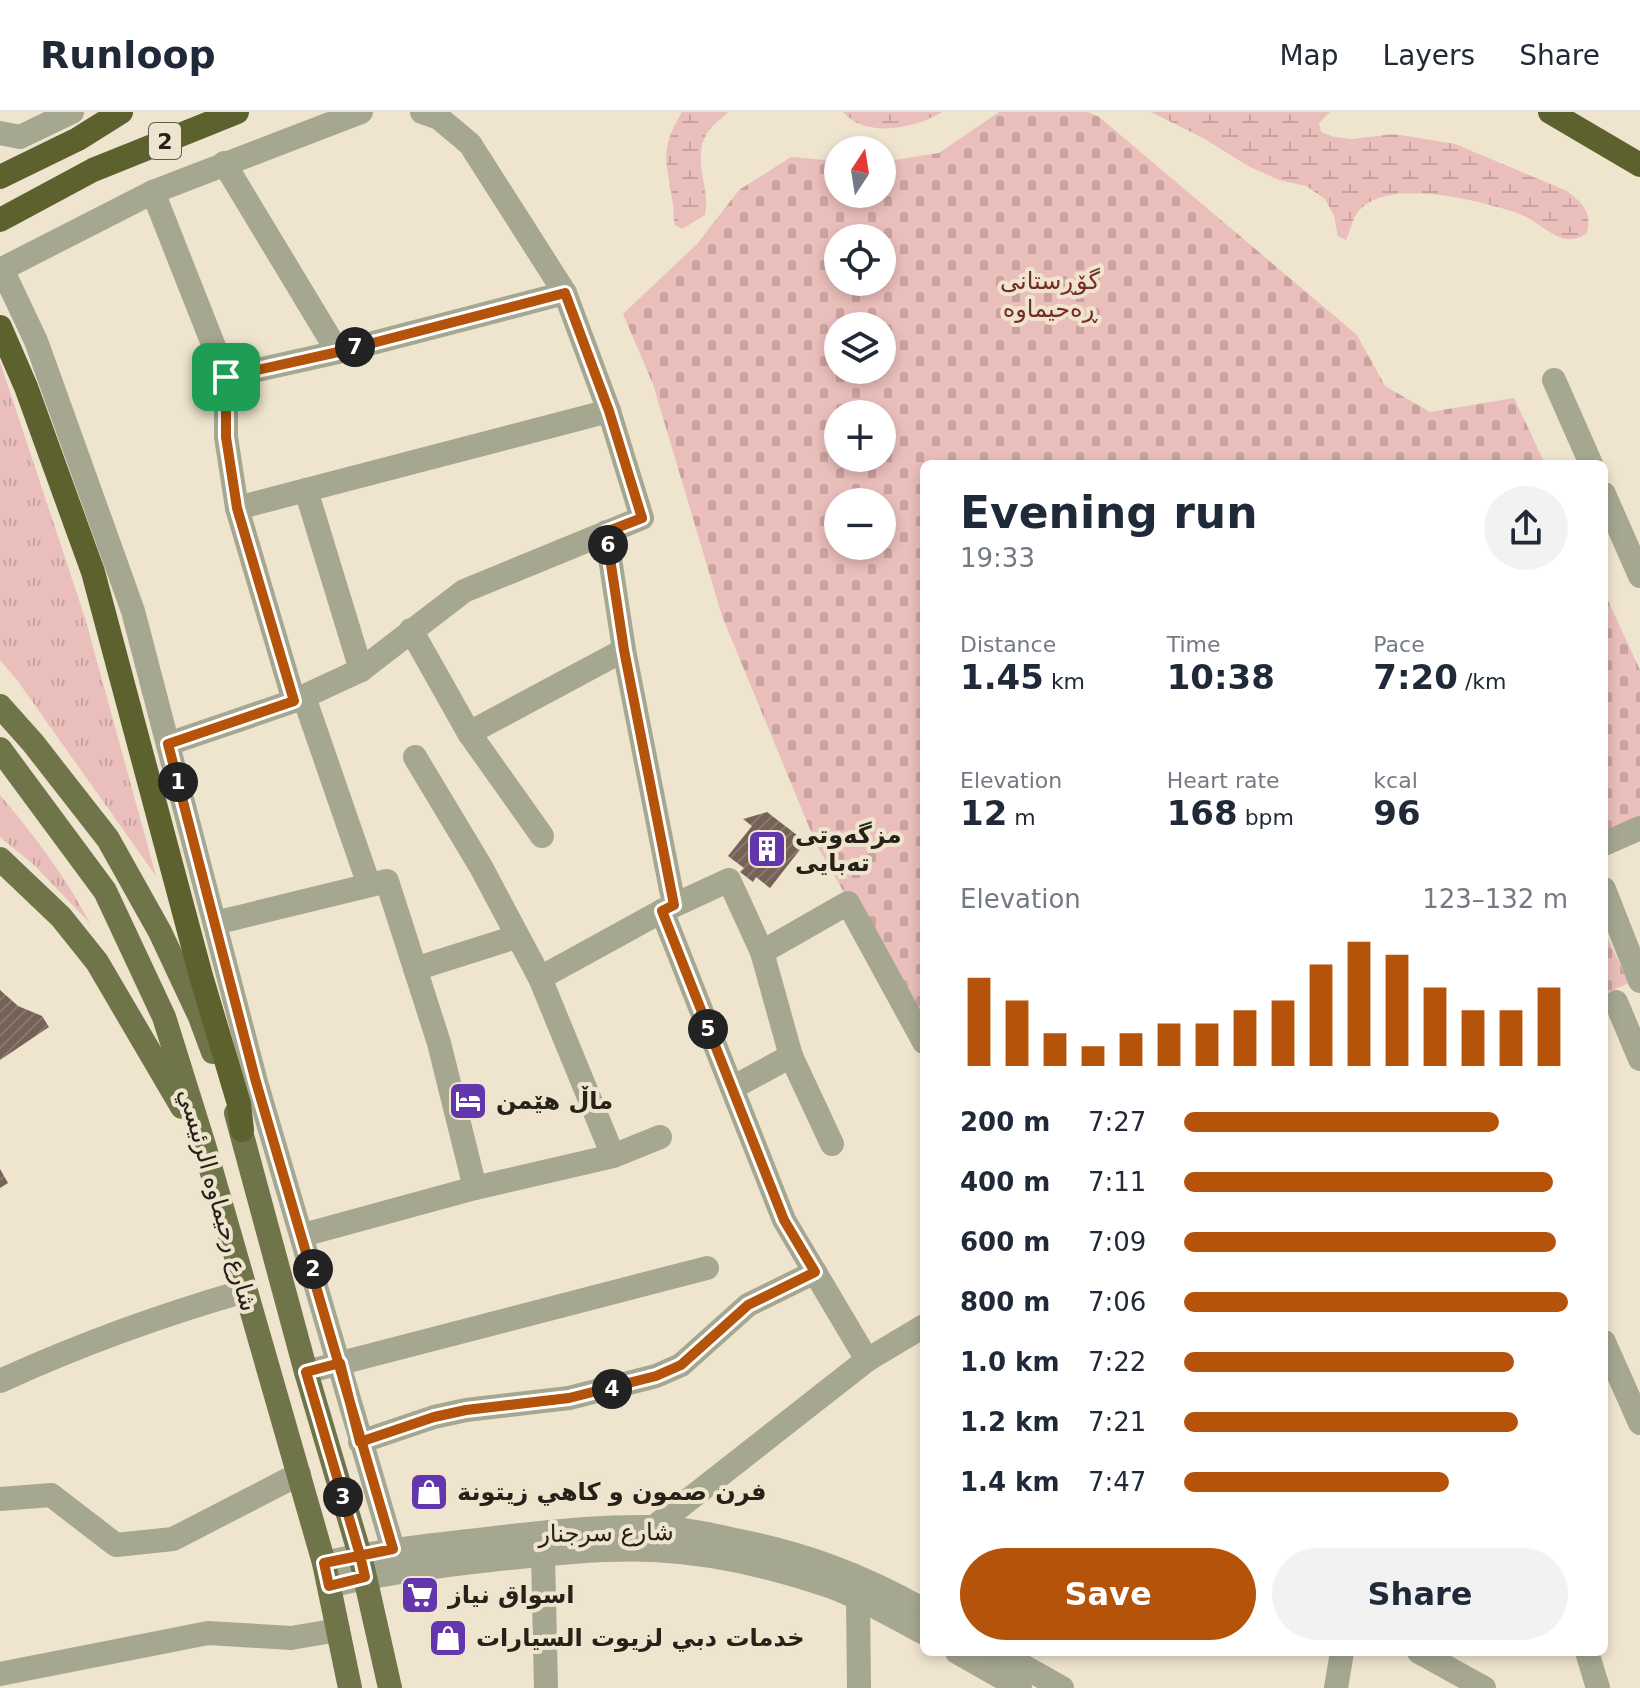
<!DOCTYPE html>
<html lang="en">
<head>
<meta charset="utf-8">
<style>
	:root { --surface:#fff; --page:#f2f2f3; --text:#1f2937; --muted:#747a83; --line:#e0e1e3; --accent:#b45309 }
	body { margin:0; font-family:"DejaVu Sans","Noto Sans Arabic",sans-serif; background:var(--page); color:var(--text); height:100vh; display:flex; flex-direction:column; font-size:30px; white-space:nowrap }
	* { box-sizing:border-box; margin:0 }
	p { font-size:26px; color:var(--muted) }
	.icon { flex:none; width:44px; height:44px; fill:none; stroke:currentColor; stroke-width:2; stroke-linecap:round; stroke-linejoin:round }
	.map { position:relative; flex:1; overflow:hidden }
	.sheet { position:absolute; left:920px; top:348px; width:688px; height:1196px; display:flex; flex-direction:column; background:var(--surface); border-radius:12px; box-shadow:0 4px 12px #0003 }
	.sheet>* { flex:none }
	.needle { width:52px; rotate:12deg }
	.controls { position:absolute; left:824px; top:24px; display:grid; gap:16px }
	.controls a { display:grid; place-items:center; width:72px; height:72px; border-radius:50%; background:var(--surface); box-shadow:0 4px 12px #0003; font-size:40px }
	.pin { position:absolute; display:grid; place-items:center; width:68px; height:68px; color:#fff; margin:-34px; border-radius:16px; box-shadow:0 4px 12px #0006 }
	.km { position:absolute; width:40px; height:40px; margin:-20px; border-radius:50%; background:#222; color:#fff; font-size:22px; line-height:40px; text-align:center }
	.round { display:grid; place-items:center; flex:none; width:84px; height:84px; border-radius:42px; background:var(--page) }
	.headline { display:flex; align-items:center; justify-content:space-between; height:136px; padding:0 40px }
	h1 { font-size:44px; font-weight:700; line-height:60px }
	.figures { display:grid; grid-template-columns:repeat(3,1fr); gap:12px; height:136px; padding:8px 40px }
	.figures div { display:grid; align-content:center }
	.figures b { font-size:34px; font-weight:700 }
	.figures small { font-size:22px; font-weight:400 }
	.figures p { font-size:22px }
	.chart { height:224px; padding:16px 40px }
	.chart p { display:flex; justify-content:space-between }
	.chart svg { width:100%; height:144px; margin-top:8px; stroke:var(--accent); stroke-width:6 }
	.primary-button { display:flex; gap:16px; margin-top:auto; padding:16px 40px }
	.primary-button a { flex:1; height:92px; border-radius:48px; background:var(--accent); color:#fff; font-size:32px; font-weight:700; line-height:92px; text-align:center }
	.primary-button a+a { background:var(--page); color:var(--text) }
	ul { padding:0 40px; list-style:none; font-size:26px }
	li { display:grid; grid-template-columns:128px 96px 1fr; align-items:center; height:60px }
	li i { height:20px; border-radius:10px; background:var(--accent) }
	header { display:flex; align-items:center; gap:48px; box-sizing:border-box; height:112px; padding:0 40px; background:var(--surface); border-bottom:2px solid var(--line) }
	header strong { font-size:38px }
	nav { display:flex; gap:44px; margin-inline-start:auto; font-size:28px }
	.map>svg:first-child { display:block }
	.grass { fill:url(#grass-tufts) }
	.wetland { fill:url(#wetland-marsh) }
	.cemetery { fill:url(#cemetery-stones); fill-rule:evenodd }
	.building { fill:url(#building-hatch) }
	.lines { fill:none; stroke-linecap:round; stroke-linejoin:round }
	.minor { stroke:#a5a790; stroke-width:24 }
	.major { stroke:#707449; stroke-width:24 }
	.highway { stroke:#5d612e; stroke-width:24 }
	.route-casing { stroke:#fff; stroke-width:16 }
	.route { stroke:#b45309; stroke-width:10 }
	.labels { text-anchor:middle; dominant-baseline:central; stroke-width:8; stroke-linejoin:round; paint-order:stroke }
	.shield { fill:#efe4ce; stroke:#625c50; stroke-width:2 }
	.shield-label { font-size:22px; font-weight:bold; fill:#26221a }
	.park-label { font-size:24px; fill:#742c2a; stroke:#efe4ce }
	.poi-label { font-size:24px; font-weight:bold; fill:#26221a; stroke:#efe4ce; text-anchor:start }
	.street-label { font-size:24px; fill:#26221a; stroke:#efe4ce }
</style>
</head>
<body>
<header>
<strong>Runloop</strong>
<nav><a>Map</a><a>Layers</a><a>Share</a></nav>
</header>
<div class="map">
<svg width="1640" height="1576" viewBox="0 0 1640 1576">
	<defs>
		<pattern id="grass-tufts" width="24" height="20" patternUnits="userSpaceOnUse" patternTransform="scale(2)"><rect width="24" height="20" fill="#eabeba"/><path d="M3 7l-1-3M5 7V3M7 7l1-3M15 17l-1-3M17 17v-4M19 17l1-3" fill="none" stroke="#c9a39f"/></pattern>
		<pattern id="wetland-marsh" width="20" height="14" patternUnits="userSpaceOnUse" patternTransform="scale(2)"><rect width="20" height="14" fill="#eabeba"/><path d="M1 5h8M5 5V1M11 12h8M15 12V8" fill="none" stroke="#c9a39f"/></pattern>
		<pattern id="cemetery-stones" width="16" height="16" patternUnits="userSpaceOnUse" patternTransform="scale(2)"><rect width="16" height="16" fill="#eabeba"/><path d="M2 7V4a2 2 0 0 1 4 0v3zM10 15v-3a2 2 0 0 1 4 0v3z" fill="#c9a39f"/></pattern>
		<pattern id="building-hatch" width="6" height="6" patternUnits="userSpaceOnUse" patternTransform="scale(2)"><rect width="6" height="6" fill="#756155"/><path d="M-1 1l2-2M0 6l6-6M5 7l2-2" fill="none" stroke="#87786e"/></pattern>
	</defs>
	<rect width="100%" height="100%" fill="#efe4ce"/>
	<!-- grass -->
	<g class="grass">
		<path d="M0,250L85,506L156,764L17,568L0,548Z"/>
		<path d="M0,683C34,723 65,764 90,811L33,752L0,725Z"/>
	</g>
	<!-- wetland -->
	<g class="wetland">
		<path d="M682,0H728C722,7 710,14 706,23C692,49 711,77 705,103L682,117L675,113C673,106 674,100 673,93C668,50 657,42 682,0Z"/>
		<path d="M843,0H942C917,16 866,27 843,0Z"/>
		<path d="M1151,0H1330L1319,11L1321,20L1334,25L1352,27L1394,22L1455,32L1567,79C1583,92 1592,99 1587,121C1560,140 1544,110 1517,101C1480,89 1386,64 1358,100C1352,107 1350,120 1346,128L1338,124L1334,104L1325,87L1306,74L1279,68L1248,54L1205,27Z"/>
	</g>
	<!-- cemetery -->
	<g class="cemetery">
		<path d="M999,0H1087L1098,4L1357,223L1385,274L1430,300L1514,286L1545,352H924V917L817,734L722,504L653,272L623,202L697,132L739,78L791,45L838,49V82H882V50L939,41ZM838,126H882V170H838ZM838,214H882V258H838ZM838,302H882V346H838ZM838,390H882V434H838Z"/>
		<path d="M1604,480L1640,558V706L1604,722Z"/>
		<path d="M1604,819L1629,871L1604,882Z"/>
	</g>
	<!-- building -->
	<g class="building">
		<path d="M767,700L806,730L770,776L756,765L753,770L740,760L744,756L728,744L752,714L743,707Z"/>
		<path d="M0,878L18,894L42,904L49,915L0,948Z"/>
		<path d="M0,1057L8,1071L0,1076Z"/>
	</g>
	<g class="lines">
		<!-- minor -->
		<g class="minor">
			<path d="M361,0L153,80L2,157L36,229L133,499L256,970L393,1437"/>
			<path d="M0,21L20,25L72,0"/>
			<path d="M224,51L338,240"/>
			<path d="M153,80L226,265V325L237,396L294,589"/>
			<path d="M226,265L338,240L565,181"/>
			<path d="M1554,268L1591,352"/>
			<path d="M306,378L361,558"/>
			<path d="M1604,382L1640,464"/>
			<path d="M237,396L609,299"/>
			<path d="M606,420L624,538L674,793"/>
			<path d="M411,518L469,621L542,724"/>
			<path d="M304,585L369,773"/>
			<path d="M469,621L624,538"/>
			<path d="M168,632L294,589L361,558L464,479L642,406L609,299L565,181L470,32L439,6L422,0"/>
			<path d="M415,645L481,755L540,866L613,1044"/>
			<path d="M1604,732L1640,716"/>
			<path d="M1604,777L1640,869"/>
			<path d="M662,799L784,1108L867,1248"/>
			<path d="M215,811L387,769L439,931L475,1076"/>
			<path d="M762,840L848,791L924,930"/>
			<path d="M415,857L516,825"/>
			<path d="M540,866L662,799L729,768L762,840L791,944L832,1032"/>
			<path d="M1616,890L1640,947"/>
			<path d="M732,976L791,944"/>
			<path d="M303,1123L475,1076L613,1044L660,1025"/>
			<path d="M1604,1230L1640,1311"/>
			<path d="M306,1260L707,1156"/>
			<path d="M0,1269C79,1233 161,1203 245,1179"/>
			<path d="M360,1330L434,1305L466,1298L569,1286L656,1264L681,1253L748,1193L815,1160"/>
			<path d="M0,1387L51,1383L116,1433L173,1427L299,1362"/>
			<path d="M654,1415L867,1248L924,1214"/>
			<path d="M543,1443L546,1576"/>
			<path d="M324,1451C378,1439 432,1433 487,1427C541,1420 597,1414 652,1415C678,1416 705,1421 730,1427C803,1441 860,1462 924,1498"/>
			<path d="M329,1474C382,1461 436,1454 490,1448C545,1442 599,1436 654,1438C713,1441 777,1456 832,1475C864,1487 894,1505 924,1521"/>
			<path d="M858,1486L859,1576"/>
			<path d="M957,1540L1020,1576"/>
			<path d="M998,1540L1062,1576"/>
			<path d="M1419,1540L1484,1576"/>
			<path d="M1587,1540L1598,1576"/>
			<path d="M0,1562L208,1521L291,1526L338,1518"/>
			<path d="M1336,1576L1342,1540"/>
		</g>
		<!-- major -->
		<g class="major">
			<path d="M0,594L33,631L108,727L160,820L200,905L213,940"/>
			<path d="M0,637L105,779L164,905L204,1033L324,1451L350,1576"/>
			<path d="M0,747L61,805L97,850L182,995"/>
			<path d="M236,1001L306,1260L360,1443L390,1576"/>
		</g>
		<!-- highway -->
		<g class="highway">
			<path d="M1550,0L1640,53"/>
			<path d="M0,65L78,27L121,0"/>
			<path d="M0,108L93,58L237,0"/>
			<path d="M0,215L26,275L93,460L201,864L239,992L242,1018"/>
		</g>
	</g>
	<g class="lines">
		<defs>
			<path id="route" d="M226,265V325L237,396L294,589L168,632L256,970L393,1437L324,1451L329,1474L365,1465L360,1443L306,1260L340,1251L360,1330L434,1305L466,1298L569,1286L656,1264L681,1253L748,1193L815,1160L784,1108L662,799L674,793L624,538L606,420L642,406L609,299L565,181L338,240L226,265"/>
		</defs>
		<!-- route casing -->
		<use href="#route" class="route-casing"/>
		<!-- route -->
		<use href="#route" class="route"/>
	</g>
	<!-- icons -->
	<defs>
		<symbol id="building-square" viewBox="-11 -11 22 22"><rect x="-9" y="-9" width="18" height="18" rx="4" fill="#6436ad" stroke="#efe4ce"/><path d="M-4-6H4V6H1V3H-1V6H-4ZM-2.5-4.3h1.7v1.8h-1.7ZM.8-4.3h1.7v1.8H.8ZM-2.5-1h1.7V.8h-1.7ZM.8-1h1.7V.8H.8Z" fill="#fff"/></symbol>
		<symbol id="hotel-square" viewBox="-11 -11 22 22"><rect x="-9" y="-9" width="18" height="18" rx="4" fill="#6436ad" stroke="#efe4ce"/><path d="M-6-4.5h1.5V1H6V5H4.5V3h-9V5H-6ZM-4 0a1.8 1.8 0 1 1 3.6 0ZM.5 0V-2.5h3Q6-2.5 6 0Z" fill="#fff"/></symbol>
		<symbol id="shop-square" viewBox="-11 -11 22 22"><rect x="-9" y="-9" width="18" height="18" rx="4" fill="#6436ad" stroke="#efe4ce"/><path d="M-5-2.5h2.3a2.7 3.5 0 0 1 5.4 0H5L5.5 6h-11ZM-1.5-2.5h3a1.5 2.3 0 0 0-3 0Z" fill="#fff"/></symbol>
		<symbol id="supermarket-square" viewBox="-11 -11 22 22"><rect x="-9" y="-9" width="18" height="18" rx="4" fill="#6436ad" stroke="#efe4ce"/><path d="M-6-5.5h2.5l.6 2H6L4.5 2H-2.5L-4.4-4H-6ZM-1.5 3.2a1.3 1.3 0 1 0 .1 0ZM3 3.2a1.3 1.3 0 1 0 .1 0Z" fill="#fff"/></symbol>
	</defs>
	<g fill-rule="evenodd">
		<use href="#building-square" x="745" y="715" width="44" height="44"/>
		<use href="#hotel-square" x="446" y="967" width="44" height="44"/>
		<use href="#shop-square" x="407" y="1358" width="44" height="44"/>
		<use href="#supermarket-square" x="398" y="1461" width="44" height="44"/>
		<use href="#shop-square" x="426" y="1504" width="44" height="44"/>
	</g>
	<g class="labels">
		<!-- shield labels -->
		<rect class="shield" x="149" y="11" width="32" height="36" rx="6"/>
		<g class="shield-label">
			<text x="165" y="29">2</text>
		</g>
		<!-- park labels -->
		<g class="park-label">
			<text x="1050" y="169">گۆڕستانی<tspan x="1050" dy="28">ڕەحیماوە</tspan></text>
		</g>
		<!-- poi labels -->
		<g class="poi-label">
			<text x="795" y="723">مزگەوتی<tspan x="795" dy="28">تەبایی</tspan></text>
			<text x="496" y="989">ماڵ هێمن</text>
			<text x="457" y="1380">فرن صمون و كاهي زيتونة</text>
			<text x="448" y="1483">اسواق نياز</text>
			<text x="476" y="1526">خدمات دبي لزيوت السيارات</text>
		</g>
		<!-- street labels -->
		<g class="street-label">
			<text transform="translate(218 1088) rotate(74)">شارع رحيماوه الرئيسي</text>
			<text transform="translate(606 1421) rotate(-1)">شارع سرجنار</text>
		</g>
	</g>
</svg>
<div class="controls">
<a><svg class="needle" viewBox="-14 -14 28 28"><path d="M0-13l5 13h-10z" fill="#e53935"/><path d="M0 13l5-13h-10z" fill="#747a83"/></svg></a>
<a><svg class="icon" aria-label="locate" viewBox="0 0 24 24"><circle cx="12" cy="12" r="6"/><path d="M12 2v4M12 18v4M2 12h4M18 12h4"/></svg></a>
<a><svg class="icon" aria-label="layers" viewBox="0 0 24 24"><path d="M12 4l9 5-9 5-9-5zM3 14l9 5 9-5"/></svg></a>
<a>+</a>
<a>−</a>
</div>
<div class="pin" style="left:226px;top:265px;background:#1e9e55"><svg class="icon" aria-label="arrive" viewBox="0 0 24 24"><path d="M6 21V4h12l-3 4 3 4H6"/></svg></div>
<b class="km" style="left:178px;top:670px">1</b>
<b class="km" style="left:313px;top:1157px">2</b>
<b class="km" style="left:343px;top:1385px">3</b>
<b class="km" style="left:612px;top:1277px">4</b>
<b class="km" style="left:708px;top:917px">5</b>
<b class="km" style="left:608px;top:433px">6</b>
<b class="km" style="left:355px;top:235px">7</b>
<section class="sheet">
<div class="headline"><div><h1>Evening run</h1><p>19:33</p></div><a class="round"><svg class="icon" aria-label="share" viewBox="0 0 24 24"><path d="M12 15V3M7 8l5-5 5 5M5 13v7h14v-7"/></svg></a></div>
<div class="figures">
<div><p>Distance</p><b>1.45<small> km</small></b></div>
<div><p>Time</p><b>10:38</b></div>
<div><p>Pace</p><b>7:20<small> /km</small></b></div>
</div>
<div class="figures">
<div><p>Elevation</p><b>12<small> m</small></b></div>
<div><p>Heart rate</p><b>168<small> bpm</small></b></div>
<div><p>kcal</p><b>96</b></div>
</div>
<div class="chart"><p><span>Elevation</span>123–132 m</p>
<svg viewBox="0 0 160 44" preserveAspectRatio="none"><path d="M5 44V17M15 44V24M25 44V34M35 44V38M45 44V34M55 44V31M65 44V31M75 44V27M85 44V24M95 44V13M105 44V6M115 44V10M125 44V20M135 44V27M145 44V27M155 44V20"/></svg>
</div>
<ul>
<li><b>200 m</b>7:27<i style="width:82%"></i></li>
<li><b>400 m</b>7:11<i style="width:96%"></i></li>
<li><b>600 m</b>7:09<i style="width:97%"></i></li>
<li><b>800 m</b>7:06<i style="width:100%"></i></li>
<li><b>1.0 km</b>7:22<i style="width:86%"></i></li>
<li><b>1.2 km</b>7:21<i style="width:87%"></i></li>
<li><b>1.4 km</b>7:47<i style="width:69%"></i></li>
</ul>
<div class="primary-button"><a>Save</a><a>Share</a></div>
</section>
</div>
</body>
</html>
